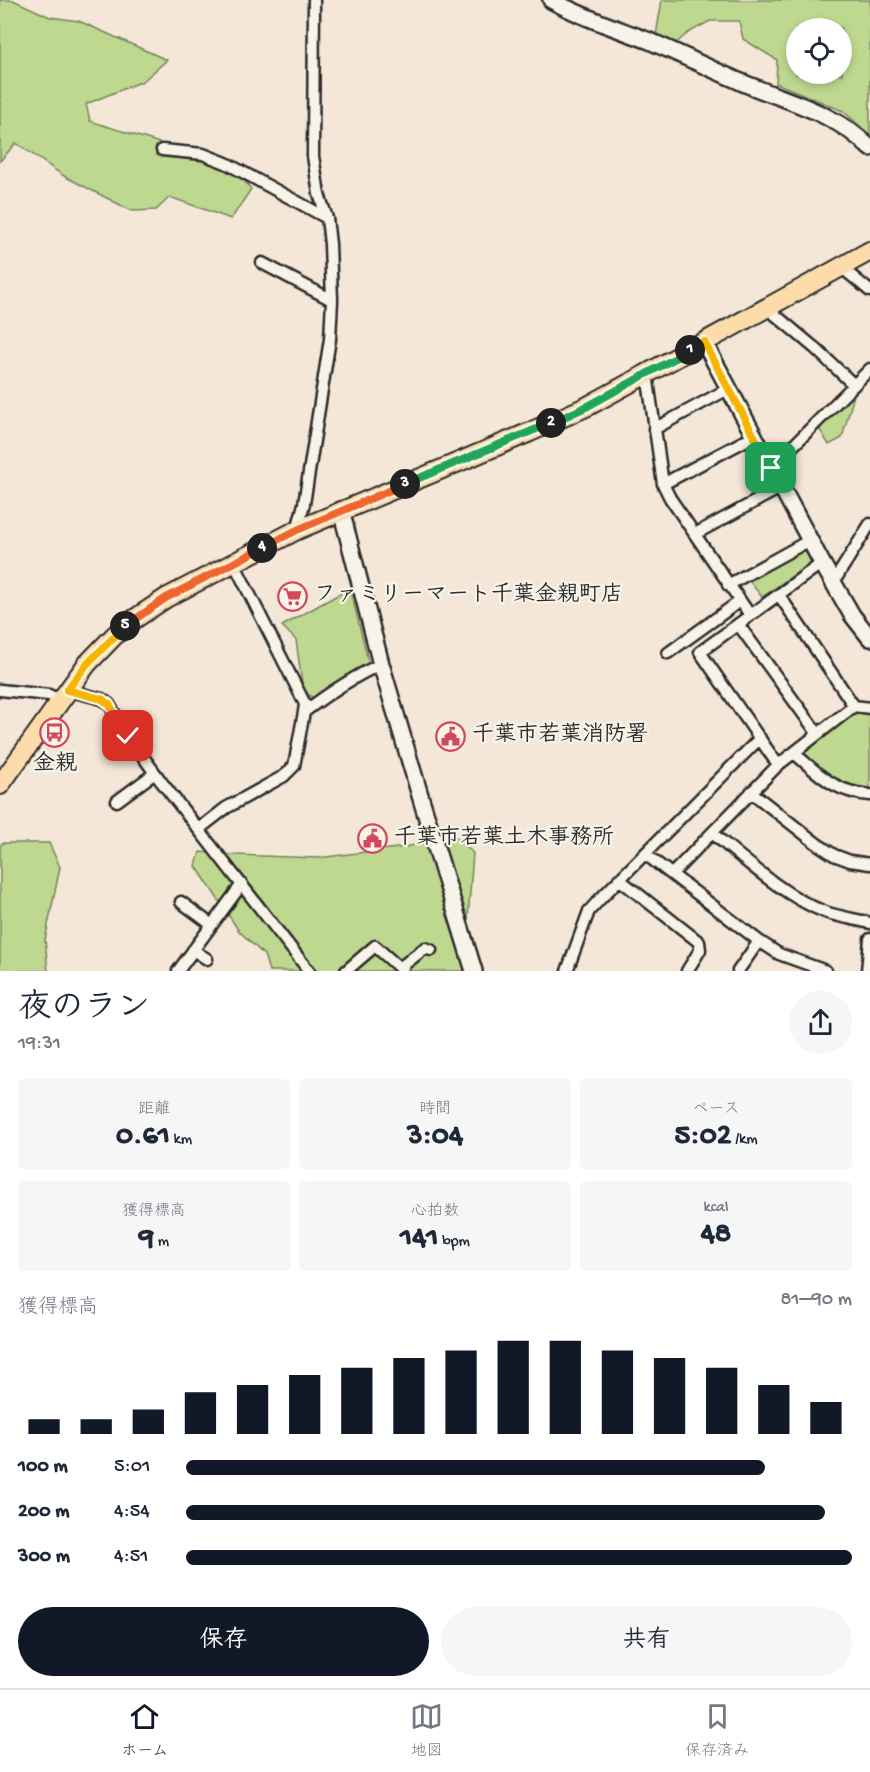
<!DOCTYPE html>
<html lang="ja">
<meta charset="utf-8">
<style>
body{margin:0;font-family:"Gochi Hand","Klee One",sans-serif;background:#f6f6f7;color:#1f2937;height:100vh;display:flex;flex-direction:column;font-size:22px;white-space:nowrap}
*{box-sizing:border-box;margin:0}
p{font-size:20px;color:#747a83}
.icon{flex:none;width:33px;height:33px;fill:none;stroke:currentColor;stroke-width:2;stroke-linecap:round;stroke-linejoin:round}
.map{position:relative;height:971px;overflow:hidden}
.panel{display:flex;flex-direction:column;background:#fff;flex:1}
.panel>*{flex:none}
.fabs{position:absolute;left:786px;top:18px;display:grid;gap:12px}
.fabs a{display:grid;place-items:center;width:66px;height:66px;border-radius:50%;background:#fff;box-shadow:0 3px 9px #0003;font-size:30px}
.pin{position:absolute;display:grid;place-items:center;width:51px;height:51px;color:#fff;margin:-26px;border-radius:12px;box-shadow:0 3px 9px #0006}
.km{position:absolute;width:30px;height:30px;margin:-15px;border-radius:50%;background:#222;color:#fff;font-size:16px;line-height:30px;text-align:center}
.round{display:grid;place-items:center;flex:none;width:63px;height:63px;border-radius:32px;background:#f6f6f7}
.headline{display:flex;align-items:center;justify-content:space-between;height:102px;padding:0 18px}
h1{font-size:33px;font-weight:700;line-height:45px}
.stats{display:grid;grid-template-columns:repeat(3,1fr);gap:9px;height:102px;padding:6px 18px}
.stats div{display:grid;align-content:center;border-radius:6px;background:#f6f6f7;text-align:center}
.stats b{font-size:30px;font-weight:700}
.stats small{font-size:16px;font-weight:400}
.stats p{font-size:16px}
.chart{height:168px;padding:12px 18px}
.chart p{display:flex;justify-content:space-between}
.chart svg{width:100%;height:108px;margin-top:6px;stroke:#111827;stroke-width:6}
.cta{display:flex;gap:12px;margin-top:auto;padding:12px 18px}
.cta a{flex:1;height:69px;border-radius:36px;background:#111827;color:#fff;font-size:24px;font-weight:700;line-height:69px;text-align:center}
.cta a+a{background:#f6f6f7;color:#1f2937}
ul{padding:0 18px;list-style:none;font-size:20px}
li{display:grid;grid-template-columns:96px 72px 1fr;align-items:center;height:45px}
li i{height:15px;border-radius:8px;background:#111827}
.tab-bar{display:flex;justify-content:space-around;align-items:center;height:84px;border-top:2px solid #e0e1e3;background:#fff;font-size:16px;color:#747a83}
.tab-bar a{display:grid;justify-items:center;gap:3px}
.tab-bar .selected{color:#111827}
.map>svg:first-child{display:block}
</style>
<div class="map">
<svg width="870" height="971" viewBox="0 0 870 971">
<rect width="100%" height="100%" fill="#f4e7d8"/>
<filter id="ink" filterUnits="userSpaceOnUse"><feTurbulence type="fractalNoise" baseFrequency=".0167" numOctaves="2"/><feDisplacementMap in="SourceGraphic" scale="12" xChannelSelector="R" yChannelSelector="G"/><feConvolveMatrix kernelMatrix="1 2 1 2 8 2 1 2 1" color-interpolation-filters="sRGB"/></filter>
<g filter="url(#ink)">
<path fill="#bed88f" stroke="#74825d" stroke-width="1.5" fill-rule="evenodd" d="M0 0H13L50 17 79 21 167 60 143 81 86 104 90 121 232 166 251 189 231 219 170 197 156 210 132 211 64 176 16 143 0 161Z
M662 0H870V135L843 111 776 83 777 60 743 39 739 21H710L688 33 675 44 656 35ZM796 28H842V74H796Z
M856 388 842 438 829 445 817 425Z
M802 548H807L813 558 812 562 762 597 746 577Z
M350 588 369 664 314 699 303 690 296 640 282 626Z
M859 711 870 712V790L847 786 833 779 805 757V751Z
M456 837 473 853 464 971H269L264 955 239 931 196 866 200 852 234 855 318 858 405 847Z
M2 843H49L60 867 45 940 48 971H0V847Z"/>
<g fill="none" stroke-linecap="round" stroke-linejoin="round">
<defs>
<path id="street" d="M162 150 203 154 226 163 327 218
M262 263 332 300
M841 267 870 291
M767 308 816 349 854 385
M647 374 663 484 670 498 750 615
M654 429 728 389
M771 468 870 369
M663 484 754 436
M297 530 304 504 330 339 332 300 330 244 327 218 319 194 313 156 314 0
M695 534 782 487
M234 563 305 704 304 712
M833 583 870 524
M728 585 810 540
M779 595 854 706
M738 624 818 734
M668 653 740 601
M0 690 49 695 60 700
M67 690 102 699 109 704 128 736 160 780 309 971
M794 753C820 775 834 792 870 795
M778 765 700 652 822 563
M751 792 816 843 834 855 850 861 870 864
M117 801 155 773
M199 829 226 808 284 776 294 766 304 712C329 693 353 677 381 664
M712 833C745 860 785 897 825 912 839 917 855 919 870 923
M645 854 759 941 779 954 826 971
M672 874 778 765 854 706 870 708
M619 879 699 942 700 950 687 971
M181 902 212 925
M193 950 207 959
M401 967 425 948 431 950
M178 971 242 884
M346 971 375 946 403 971
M567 971 589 911 601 898 760 738
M738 971 759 941
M867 971 870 939"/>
<path id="secondary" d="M551 0C583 18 619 29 652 42 682 55 711 69 741 82 786 101 835 112 870 148
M704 342 822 563 852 615 870 638
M341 510 381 664 422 802 474 971"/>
<path id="primary" d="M0 785 87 664 115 635 133 620 166 598 297 530 530 432 588 406 870 251"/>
</defs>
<use href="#street" stroke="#2b2b2b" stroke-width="15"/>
<use href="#secondary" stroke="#2b2b2b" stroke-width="20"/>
<use href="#primary" stroke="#2b2b2b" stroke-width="22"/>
<use href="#street" stroke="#f7f3e8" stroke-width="10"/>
<use href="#secondary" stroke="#f7f3e8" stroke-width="15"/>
<use href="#primary" stroke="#fddcac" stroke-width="18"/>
</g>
</g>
<g fill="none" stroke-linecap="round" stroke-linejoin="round" filter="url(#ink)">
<defs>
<path id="split-1" d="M690 350 704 342 771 468"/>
<path id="split-2" d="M551 423 588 406 690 350"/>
<path id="split-3" d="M405 484 551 423"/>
<path id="split-4" d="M262 548 297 530 405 484"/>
<path id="split-5" d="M125 626 166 598 262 548"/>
<path id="split-6" d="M125 626 87 664 67 690 102 699 109 704 128 736"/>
</defs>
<use href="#split-1" stroke="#fff" stroke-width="12"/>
<use href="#split-2" stroke="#fff" stroke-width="12"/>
<use href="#split-3" stroke="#fff" stroke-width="12"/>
<use href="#split-4" stroke="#fff" stroke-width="12"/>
<use href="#split-5" stroke="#fff" stroke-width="12"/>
<use href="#split-6" stroke="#fff" stroke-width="12"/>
<use href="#split-1" stroke="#f5b400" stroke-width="8"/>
<use href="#split-2" stroke="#22a559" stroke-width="8"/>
<use href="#split-3" stroke="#22a559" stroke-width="8"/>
<use href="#split-4" stroke="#f0652b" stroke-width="8"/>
<use href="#split-5" stroke="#f0652b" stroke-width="8"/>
<use href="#split-6" stroke="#f5b400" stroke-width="8"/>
</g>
<defs>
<symbol id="supermarket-ring" viewBox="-11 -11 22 22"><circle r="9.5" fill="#f7f3e8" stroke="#d1495b" stroke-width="1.5"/><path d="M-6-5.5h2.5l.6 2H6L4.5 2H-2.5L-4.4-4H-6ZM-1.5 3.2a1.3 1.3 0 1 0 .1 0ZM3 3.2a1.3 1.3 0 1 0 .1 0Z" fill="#d1495b"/></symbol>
<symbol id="bus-ring" viewBox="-11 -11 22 22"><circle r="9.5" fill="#f7f3e8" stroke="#d1495b" stroke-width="1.5"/><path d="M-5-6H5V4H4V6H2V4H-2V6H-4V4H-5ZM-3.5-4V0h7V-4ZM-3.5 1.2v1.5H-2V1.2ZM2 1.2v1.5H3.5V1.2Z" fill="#d1495b"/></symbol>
<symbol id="civic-ring" viewBox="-11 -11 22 22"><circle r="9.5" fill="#f7f3e8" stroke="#d1495b" stroke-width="1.5"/><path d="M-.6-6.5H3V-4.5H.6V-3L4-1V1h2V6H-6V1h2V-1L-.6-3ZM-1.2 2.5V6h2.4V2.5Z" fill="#d1495b"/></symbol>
</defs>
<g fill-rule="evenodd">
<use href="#supermarket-ring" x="276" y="580" width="33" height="33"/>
<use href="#bus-ring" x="38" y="716" width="33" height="33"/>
<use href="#civic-ring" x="434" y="720" width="33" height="33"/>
<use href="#civic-ring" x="356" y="822" width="33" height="33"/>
</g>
<g text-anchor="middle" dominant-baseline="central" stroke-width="4.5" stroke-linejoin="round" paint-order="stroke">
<g font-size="22" font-weight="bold" fill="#2b2b2b" stroke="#f7f3e8" text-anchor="start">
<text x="314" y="596">ファミリーマート千葉金親町店</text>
<text x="472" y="736">千葉市若葉消防署</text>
<text x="55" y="765" text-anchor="middle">金親</text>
<text x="394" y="839">千葉市若葉土木事務所</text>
</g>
</g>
</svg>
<div class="fabs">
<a><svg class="icon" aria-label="locate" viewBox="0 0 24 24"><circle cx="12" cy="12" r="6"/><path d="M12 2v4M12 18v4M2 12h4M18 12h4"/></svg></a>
</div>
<div class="pin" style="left:771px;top:468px;background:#1e9e55"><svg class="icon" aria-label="arrive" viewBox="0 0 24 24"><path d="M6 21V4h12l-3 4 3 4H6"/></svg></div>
<div class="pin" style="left:128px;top:736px;background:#d93025"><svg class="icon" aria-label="check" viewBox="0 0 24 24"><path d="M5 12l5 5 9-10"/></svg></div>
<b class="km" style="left:690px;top:350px">1</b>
<b class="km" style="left:551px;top:423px">2</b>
<b class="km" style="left:405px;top:484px">3</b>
<b class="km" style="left:262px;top:548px">4</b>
<b class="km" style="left:125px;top:626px">5</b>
</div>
<section class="panel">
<div class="headline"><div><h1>夜のラン</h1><p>19:31</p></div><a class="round"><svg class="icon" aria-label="share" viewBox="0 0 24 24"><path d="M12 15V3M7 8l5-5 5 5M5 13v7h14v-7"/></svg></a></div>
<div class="stats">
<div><p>距離</p><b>0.61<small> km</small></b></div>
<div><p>時間</p><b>3:04</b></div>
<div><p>ペース</p><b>5:02<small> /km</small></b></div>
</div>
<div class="stats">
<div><p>獲得標高</p><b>9<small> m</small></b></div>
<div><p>心拍数</p><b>141<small> bpm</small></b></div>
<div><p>kcal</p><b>48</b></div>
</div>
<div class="chart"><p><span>獲得標高</span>81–90 m</p>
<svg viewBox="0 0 160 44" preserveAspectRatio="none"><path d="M5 44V38M15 44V38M25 44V34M35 44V27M45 44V24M55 44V20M65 44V17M75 44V13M85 44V10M95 44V6M105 44V6M115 44V10M125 44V13M135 44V17M145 44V24M155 44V31"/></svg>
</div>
<ul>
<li><b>100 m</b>5:01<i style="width:87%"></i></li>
<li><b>200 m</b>4:54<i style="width:96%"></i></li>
<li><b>300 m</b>4:51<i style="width:100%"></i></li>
</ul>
<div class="cta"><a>保存</a><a>共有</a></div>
</section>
<nav class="tab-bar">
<a class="selected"><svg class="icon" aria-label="home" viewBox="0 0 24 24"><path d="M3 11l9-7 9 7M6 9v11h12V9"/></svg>ホーム</a>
<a><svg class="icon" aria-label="map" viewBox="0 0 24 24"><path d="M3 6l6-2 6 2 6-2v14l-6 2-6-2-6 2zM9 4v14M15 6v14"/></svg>地図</a>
<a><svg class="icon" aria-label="saved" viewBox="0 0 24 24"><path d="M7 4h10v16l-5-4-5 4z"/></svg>保存済み</a>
</nav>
